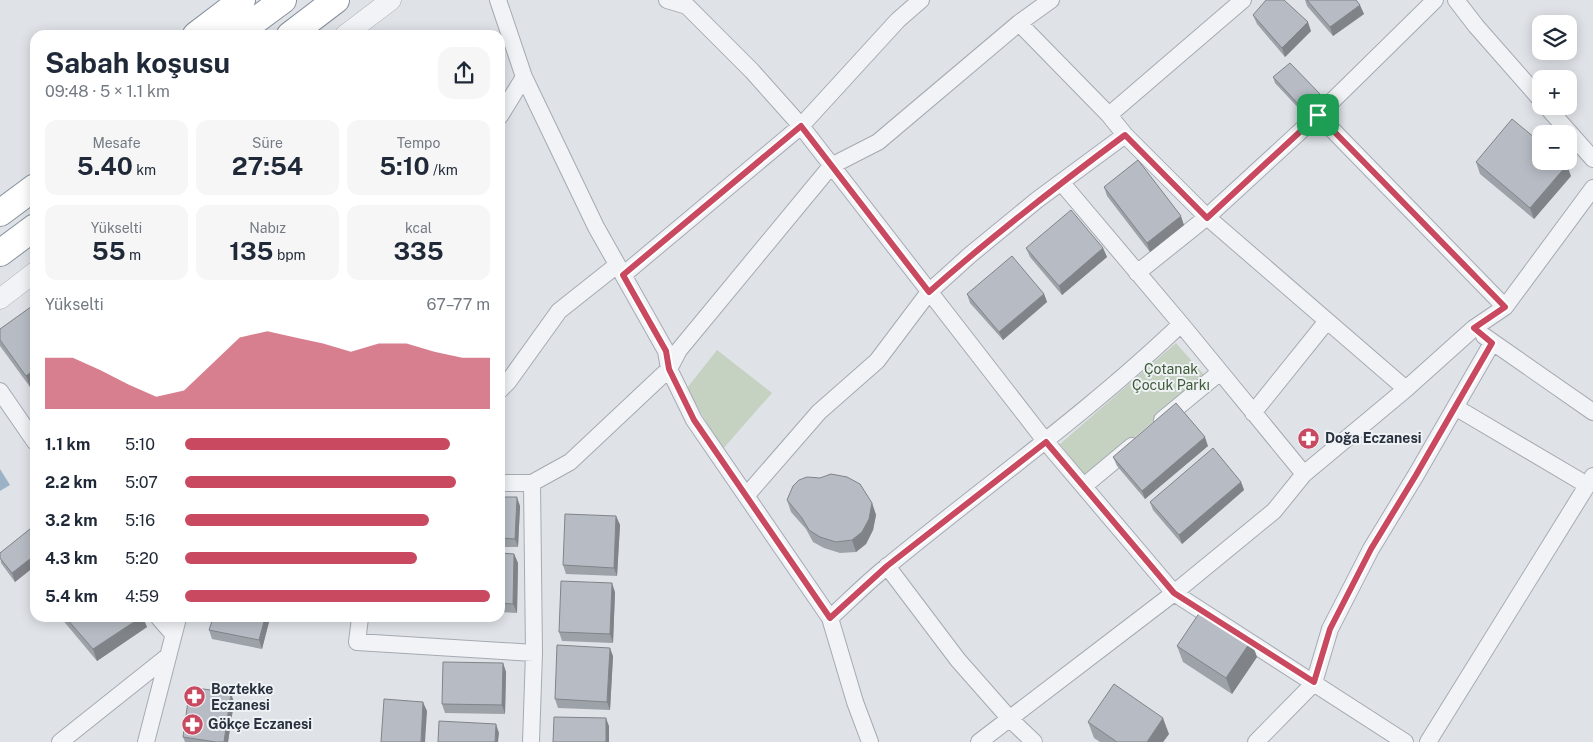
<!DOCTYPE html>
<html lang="tr">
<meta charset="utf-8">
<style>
body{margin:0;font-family:"Public Sans",sans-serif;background:#f6f6f7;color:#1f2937;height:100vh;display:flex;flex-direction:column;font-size:19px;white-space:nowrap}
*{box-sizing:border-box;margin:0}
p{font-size:16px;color:#747a83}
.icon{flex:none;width:28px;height:28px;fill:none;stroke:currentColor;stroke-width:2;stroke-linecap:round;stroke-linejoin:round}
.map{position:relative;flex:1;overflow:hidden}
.details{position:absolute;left:30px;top:30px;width:475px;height:592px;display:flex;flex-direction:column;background:#fff;border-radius:15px;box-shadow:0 2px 12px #0003}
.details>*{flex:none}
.tools{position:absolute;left:1532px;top:15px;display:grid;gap:10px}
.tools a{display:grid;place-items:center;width:45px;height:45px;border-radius:10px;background:#fff;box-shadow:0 2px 12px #0003;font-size:25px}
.pin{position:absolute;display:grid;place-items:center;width:42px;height:42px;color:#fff;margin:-21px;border-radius:10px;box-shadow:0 2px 8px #0006}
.round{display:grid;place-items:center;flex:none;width:52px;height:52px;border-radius:15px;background:#f6f6f7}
.headline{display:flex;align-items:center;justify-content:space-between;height:85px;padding:0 15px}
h1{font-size:28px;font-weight:700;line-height:38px}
.stats{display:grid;grid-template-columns:repeat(3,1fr);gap:8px;height:85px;padding:5px 15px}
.stats div{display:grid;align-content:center;border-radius:12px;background:#f6f6f7;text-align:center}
.stats b{font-size:25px;font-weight:700}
.stats small{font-size:14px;font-weight:400}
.stats p{font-size:14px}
.chart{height:140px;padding:10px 15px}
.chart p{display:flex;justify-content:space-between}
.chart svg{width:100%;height:90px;margin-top:5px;fill:#c84960;opacity:.7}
ul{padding:0 15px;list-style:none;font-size:16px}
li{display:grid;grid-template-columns:80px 60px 1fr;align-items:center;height:38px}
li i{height:12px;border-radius:6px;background:#c84960}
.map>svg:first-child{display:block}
</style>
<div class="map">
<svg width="1593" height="742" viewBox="0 0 1593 742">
<rect width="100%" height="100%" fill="#dfe3e8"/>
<path fill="#c5d1c1" d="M1176 343 1206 377 1086 478 1060 444Z
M717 350 772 393 722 450 687 388Z"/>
<path fill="#9cb2c6" d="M0 469 10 485 0 491Z"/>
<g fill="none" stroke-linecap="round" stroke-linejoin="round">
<defs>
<path id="minor" d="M498 0 524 77 596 227 666 351 669 369 694 420 830 618 855 702 870 742
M667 0 687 6 752 71 801 126 1046 442 1174 593 1405 742
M1456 0 1476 26 1541 100
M1019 23 1109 115
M1546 106 1593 159
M1318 115 1505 307
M500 116 524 77
M1125 135 1207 217 1406 389
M1061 182 1181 324 1304 474
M1137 273 1207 217 1318 115 1435 0
M623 275 801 126 898 20 921 0
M1484 336 1593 412
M500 390 508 382 559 311 617 265
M0 391 35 442
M1455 407 1587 485
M1253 413 1327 321
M1162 420 1219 373
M500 483H532L570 462 669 369 679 350 831 166 878 142 1019 23 1051 0
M1084 486 1132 446
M746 496 819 412 877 361 929 292 970 255 1037 200 1125 135 1109 115 1243 0
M887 566 958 660 1010 719 1034 742
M159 618 173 634
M360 618 357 642 534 653
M830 618C849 601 868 581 889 565 986 485 1089 412 1181 324
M60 742 168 656
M146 742 178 618
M531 742 534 653 532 483
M979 742 1174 593 1274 511 1304 474 1406 389 1474 328 1505 307 1593 188
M1256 742 1314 683 1330 629 1371 549 1416 475 1492 343
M1428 742 1593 476"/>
<path id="tertiary" d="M345 35 391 0
M0 299 35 272"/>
<path id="trunk" d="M196 35 242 0
M236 35 283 0
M290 35 336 0
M0 213 35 187
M0 253 35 227"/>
</defs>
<use href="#minor" stroke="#a5aab2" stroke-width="18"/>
<use href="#tertiary" stroke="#a5aab2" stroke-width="21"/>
<use href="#trunk" stroke="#87919e" stroke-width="28"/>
<use href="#minor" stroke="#f2f3f6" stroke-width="16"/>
<use href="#tertiary" stroke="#f2f3f6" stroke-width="20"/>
<use href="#trunk" stroke="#fff" stroke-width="26"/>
</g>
<path fill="#9da2a9" d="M1305 0H1356L1364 14 1333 36 1307 6Z
M1253 15 1311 31 1285 57 1257 24Z
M1273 77 1322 99 1303 113 1275 83Z
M1476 162 1571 176 1534 219 1480 174Z
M1104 187 1184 225 1150 252 1107 196Z
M1026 248H1103L1107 257 1062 295 1030 257Z
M967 294H1044L1047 302 1003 340 970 303Z
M35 304 30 387 0 346V329Z
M1208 446 1145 499 1117 466 1113 457Z
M1241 482 1244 490 1182 544 1153 510 1150 502Z
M500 497 520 506 518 547H500Z
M787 500 872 503 876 515 873 530 866 544 856 552 840 553 824 548 813 542 806 529 791 512Z
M616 516 620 525 617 576 566 574 563 565Z
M35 525V566L15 582 1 563 0 553Z
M500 553 514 554 518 563 517 613 500 612Z
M615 592 613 643 562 641 559 632Z
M61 618H143L147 627 97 661Z
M270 618 262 649 212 639 209 630Z
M1251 641 1257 657 1232 694 1183 662 1177 646Z
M613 656 610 710 558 708 555 699Z
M503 663 506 672 505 714 445 713 442 704Z
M234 702 228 742H185L183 737Z
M1088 722 1169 734 1163 742H1100L1094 738Z"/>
<path fill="#808489" d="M1360 5 1364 14 1333 36 1330 27Z
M1308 22 1311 31 1285 57 1282 48Z
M1320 94 1322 99 1303 113 1301 107Z
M1567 165 1571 176 1534 219 1530 208Z
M1181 216 1184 225 1150 252 1147 243Z
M1103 248 1107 257 1062 295 1059 286Z
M1044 294 1047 302 1003 340 999 332Z
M35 369V384L30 387 26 376Z
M1205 437 1208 446 1145 499 1142 491Z
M1241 482 1244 490 1182 544 1179 535Z
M517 497 520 506 518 547 515 539Z
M872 503 876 515 873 530 866 544 856 552 852 540Z
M616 516 620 525 617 576 614 568Z
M514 554 518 563 517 613 513 604Z
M35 555V566L15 582 12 573Z
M612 583 615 592 613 643 610 634Z
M140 618H143L147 627 97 661 93 649Z
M265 618H270L262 649 259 640Z
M1251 641 1257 657 1232 694 1226 678Z
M610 648 613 656 610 710 607 702Z
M503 663 506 672 505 714 502 705Z
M231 693 234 702 228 742H224Z
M423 702 427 711 425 742H421Z
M606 718 609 726V742H606Z
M1163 718 1169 734 1163 742H1147Z
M496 724 499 733 498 742H495Z"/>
<path fill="#b7bcc4" stroke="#808489" d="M1266 0H1284L1308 22 1282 48 1253 15Z
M1307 0H1356L1360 5 1330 27Z
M1290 63 1320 94 1301 107 1273 77Z
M1512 119 1541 143V161H1563L1567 165 1530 208 1476 162Z
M1138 160 1181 216 1147 243 1104 187Z
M1071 210 1103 248 1059 286 1026 248Z
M1012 256 1044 294 999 332 967 294Z
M35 304V369L26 376 0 340V329Z
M1176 403 1205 437 1142 491 1113 457Z
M1213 448 1241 482 1179 535 1150 502Z
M831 474 847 477 860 484 872 503 869 519 862 532 852 540 836 542 820 537 809 530 802 518 787 500 793 486 799 480 807 477 820 478Z
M500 497H517L515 539 500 538Z
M565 514 616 516 614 568 563 565Z
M35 525V555L12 573 0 558V553Z
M500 553 514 554 513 604 500 603Z
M561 581 612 583 610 634 559 632Z
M1202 609 1251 641 1226 678 1177 646Z
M66 618H140L93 649Z
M213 618H265L259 640 209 630Z
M557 645 610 648 607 702 555 699Z
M443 662 503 663 502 705 442 704Z
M1114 684 1163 718 1147 742H1117L1088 722Z
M190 687 231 693 224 742H216L183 737Z
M384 699 423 702 421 742H381Z
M554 717 606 718V742H553Z
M439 721 496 724 495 742H438Z"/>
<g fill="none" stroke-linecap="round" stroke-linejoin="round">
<defs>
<path id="route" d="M1318 115 1505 307 1474 328 1492 343 1416 475 1371 549 1330 629 1314 682 1174 593 1046 442 887 566 830 618 694 420 669 369 666 351 623 275 801 126 929 292C992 236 1058 185 1125 135L1207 218Z"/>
</defs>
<use href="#route" stroke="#fff" stroke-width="10"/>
<use href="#route" stroke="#c84960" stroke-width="6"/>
</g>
<defs>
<symbol id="pharmacy-disc" viewBox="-11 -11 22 22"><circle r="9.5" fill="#c84960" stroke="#eff2f5"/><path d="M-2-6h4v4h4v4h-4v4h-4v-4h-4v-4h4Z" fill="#fff"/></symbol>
</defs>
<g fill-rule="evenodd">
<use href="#pharmacy-disc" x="1296" y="426" width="25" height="25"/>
<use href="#pharmacy-disc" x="182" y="684" width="25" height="25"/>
<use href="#pharmacy-disc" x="180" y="712" width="25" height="25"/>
</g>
<g text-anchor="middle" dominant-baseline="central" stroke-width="4" stroke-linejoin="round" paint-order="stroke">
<g font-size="14" fill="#3e5937" stroke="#eff2f5">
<text x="1171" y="369">Çotanak<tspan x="1171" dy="16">Çocuk Parkı</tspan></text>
</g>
<g font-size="14" font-weight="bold" fill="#29313e" stroke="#eff2f5" text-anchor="start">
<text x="1325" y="438">Doğa Eczanesi</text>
<text x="211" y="689">Boztekke<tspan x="211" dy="16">Eczanesi</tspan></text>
<text x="208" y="724">Gökçe Eczanesi</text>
</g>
</g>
</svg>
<div class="tools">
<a><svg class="icon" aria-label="layers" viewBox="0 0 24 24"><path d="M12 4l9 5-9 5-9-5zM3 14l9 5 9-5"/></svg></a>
<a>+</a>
<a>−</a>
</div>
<div class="pin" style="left:1318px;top:115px;background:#1e9e55"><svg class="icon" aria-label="arrive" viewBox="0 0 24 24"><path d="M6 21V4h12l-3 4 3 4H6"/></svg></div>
<section class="details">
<div class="headline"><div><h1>Sabah koşusu</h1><p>09:48 · 5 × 1.1 km</p></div><a class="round"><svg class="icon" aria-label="share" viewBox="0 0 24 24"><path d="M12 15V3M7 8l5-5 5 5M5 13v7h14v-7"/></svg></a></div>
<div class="stats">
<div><p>Mesafe</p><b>5.40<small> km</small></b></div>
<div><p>Süre</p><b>27:54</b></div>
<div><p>Tempo</p><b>5:10<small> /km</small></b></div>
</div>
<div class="stats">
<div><p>Yükselti</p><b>55<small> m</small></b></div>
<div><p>Nabız</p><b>135<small> bpm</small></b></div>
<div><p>kcal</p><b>335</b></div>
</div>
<div class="chart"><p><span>Yükselti</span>67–77 m</p>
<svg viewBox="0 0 160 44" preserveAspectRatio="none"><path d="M0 44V19L10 19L20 25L30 32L40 38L50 35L60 22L70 9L80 6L90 9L100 12L110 16L120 12L130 12L140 16L150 19L160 19V44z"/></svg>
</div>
<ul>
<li><b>1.1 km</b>5:10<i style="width:87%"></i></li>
<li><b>2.2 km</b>5:07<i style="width:89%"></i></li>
<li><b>3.2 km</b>5:16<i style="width:80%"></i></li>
<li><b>4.3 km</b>5:20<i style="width:76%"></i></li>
<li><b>5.4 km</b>4:59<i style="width:100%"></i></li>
</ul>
</section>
</div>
